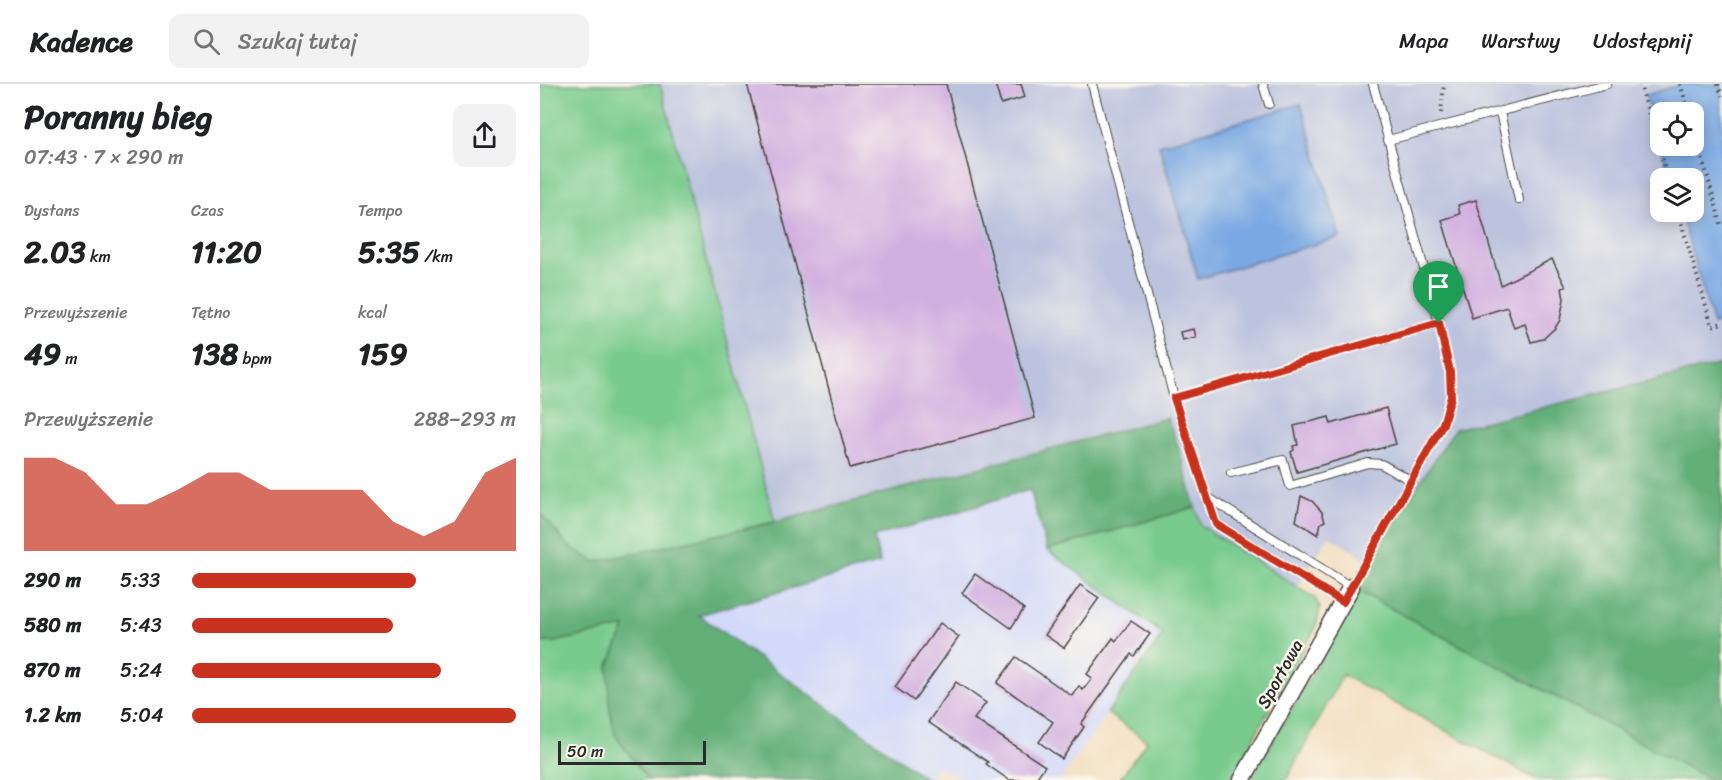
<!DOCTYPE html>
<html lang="pl">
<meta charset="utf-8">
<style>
body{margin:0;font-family:Sriracha,sans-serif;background:#f2f2f2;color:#202124;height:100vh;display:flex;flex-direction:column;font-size:22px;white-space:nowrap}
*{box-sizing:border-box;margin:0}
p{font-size:20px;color:#757577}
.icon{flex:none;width:33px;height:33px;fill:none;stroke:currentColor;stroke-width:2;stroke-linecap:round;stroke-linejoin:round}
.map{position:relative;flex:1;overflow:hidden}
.drawer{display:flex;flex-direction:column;background:#fff;width:540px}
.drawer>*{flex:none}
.tools{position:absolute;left:1110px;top:18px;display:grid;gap:12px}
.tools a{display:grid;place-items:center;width:54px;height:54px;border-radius:12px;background:#fff;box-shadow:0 3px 15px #0003;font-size:30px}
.scale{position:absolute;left:18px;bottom:15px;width:148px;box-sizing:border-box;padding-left:6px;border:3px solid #2b2b2b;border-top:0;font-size:16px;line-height:21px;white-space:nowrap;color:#2b2b2b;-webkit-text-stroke:4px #fbf7ec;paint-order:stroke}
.pin{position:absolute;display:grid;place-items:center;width:51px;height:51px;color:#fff;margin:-62px -26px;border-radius:50% 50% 50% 0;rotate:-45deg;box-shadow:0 0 6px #0007}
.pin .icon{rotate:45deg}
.round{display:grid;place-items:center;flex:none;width:63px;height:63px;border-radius:12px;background:#f2f2f2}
.headline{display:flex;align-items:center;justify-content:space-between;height:102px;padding:0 24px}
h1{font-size:33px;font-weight:700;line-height:45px}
.figures{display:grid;grid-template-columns:repeat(3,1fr);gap:9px;height:102px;padding:6px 24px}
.figures div{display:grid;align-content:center}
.figures b{font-size:30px;font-weight:700}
.figures small{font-size:16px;font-weight:400}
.figures p{font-size:16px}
.chart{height:168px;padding:12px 24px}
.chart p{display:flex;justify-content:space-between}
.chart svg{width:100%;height:108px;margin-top:6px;fill:#c8321e;opacity:.7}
ul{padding:0 24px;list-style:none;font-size:20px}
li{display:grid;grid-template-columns:96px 72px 1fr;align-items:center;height:45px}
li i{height:15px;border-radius:8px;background:#c8321e}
header{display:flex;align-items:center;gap:36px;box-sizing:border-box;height:84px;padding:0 30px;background:#fff;border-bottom:2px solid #e0e0e0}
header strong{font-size:28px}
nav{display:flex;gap:33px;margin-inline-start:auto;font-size:21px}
.search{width:420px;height:54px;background:#f2f2f2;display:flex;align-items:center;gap:15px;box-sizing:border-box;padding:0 21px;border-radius:12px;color:#757577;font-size:22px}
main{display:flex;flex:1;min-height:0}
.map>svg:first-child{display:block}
</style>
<header>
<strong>Kadence</strong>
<div class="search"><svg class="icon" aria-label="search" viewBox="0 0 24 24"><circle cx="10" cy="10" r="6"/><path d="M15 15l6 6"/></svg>Szukaj tutaj</div>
<nav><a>Mapa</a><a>Warstwy</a><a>Udostępnij</a></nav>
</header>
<main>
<section class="drawer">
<div class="headline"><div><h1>Poranny bieg</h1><p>07:43 · 7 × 290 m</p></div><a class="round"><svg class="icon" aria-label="share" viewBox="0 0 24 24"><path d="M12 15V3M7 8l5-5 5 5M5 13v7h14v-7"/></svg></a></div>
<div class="figures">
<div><p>Dystans</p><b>2.03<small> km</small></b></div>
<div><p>Czas</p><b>11:20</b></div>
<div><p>Tempo</p><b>5:35<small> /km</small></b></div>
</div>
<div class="figures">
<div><p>Przewyższenie</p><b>49<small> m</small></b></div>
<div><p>Tętno</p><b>138<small> bpm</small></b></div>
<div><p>kcal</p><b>159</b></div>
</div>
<div class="chart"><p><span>Przewyższenie</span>288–293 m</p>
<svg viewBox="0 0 160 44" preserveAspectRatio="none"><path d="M0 44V6L10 6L20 12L30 25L40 25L50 19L60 12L70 12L80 19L90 19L100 19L110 19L120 32L130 38L140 32L150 12L160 6V44z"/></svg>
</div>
<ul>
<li><b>290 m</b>5:33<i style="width:69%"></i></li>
<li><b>580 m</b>5:43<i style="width:62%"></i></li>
<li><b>870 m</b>5:24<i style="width:77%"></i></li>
<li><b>1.2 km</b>5:04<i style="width:100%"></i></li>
</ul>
</section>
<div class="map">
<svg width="1182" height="696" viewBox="0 0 1182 696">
<rect width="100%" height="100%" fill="#fbf7ec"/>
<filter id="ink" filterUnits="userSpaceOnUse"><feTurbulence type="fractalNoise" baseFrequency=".0167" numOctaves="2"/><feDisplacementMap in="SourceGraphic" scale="12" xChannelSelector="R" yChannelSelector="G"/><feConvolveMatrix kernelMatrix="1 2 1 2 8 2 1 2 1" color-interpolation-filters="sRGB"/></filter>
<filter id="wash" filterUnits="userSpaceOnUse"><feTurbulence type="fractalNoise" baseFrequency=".008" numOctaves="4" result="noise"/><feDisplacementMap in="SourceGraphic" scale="24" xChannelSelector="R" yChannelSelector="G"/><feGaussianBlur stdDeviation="1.35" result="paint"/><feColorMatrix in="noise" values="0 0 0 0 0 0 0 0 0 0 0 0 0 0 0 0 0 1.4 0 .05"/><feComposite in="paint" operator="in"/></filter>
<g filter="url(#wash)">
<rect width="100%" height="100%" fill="#f2ddbe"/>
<path fill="#d2d9f9" d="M490 406 507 466 623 550 520 696H428L398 684 388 696 158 531 339 479 333 453Z"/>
<path fill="#bcc3de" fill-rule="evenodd" d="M120 0H1182V280L915 345 836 482 789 452 757 504 661 442 637 360 627 334 235 438ZM1120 28H1154V62H1120ZM1120 94H1154V128H1120Z"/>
<path fill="#79cb8d" stroke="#527b5c" stroke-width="1.5" d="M0 0H120L235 438 55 478 28 462 0 429Z
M655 423 661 442 775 514 780 524 776 543 690 696H579L607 657 567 629 623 550 507 466Z
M820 508 1171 696H997L803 591 746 696H710Z
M85 543 68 583 75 651 108 696H0V558H14Z"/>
<path fill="#62af78" stroke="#466d52" stroke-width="1.5" d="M1182 280V696H1171L811 503 915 345Z
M627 334 637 360 655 423 507 466 490 406 334 453 340 479 159 531 388 696H108L75 651 69 622 68 583 85 543 14 558H0V429L28 462 55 478 235 438Z"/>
<path fill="#79a8e3" stroke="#526a87" stroke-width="1.5" d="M1143 0H1182V237L1173 240 1140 128H1154V94H1130L1121 62H1154V28H1120V61L1106 11Z
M761 20 800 153 658 195 619 61Z"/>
<g id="blocks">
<path fill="#d1afe0" d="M207 0H406L495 334 310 384Z
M455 0H481L485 13 461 20Z
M936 116 961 201 1012 175 1026 203 1022 204 1024 215 1020 236 1015 244 1003 255 991 258 985 240 974 244 967 223 932 234 902 136 920 130 918 121Z
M654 245 656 253 642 256 640 248Z
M846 324 856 360 757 388 751 368 754 366 753 362 758 361 754 342 789 333 791 340Z
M761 412 772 417 782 428 785 437 781 439 778 451 756 437Z
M435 490 484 525 471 544 422 509Z
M540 501 559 514 524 564 505 551Z
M591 537 610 550 594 572 591 570 541 640 544 643 522 675 499 658 513 638 457 599 476 573 532 612 539 602 543 606 552 594 547 590 573 554 576 557Z
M400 539 419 553 374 617 355 603Z
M416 598 446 619 434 635 505 682 495 696H469L446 680 448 678 388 638Z"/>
</g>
</g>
<g filter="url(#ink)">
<use href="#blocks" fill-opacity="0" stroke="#494641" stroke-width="1.5"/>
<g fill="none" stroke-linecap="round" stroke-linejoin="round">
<defs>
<path id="lane" d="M552 0 634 314 667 413 811 503 903 340 911 313 910 288 899 239 833 0
M723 0 729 20
M960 28 979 116
M848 56 1067 0
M634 314 899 239
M691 389 743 376 750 402 828 379 841 380 872 397
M667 414 677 440 803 518"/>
<path id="street" d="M702 696 811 503"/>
</defs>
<use href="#lane" stroke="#494641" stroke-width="10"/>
<use href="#street" stroke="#494641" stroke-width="19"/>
<path stroke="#494641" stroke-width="4" stroke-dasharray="1.5 4.5" stroke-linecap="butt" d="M1100 0 1128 94
M1140 0 1149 28
M1178 0 1182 12
M901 29 904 0
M1154 46 1182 143
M1138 128 1172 242 1182 239"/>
<use href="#lane" stroke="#fff" stroke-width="8"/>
<use href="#street" stroke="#fff" stroke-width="16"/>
</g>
</g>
<g fill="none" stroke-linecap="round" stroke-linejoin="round" filter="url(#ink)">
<defs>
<path id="route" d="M899 239 910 288 911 313 903 340 803 518 676 440 634 314Z"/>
</defs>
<use href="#route" stroke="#fff" stroke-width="12"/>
<use href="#route" stroke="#c8321e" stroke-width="8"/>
</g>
<g text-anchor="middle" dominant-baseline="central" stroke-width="5" stroke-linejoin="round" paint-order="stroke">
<g font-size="18" fill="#2b2b2b" stroke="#fbf7ec">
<text transform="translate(740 590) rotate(-61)">Sportowa</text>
</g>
</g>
</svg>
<div class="tools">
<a><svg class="icon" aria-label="locate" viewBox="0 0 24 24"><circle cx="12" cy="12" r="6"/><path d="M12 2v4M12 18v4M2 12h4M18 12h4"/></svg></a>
<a><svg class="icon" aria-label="layers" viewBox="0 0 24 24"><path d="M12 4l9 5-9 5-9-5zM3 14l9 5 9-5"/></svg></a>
</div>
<div class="scale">50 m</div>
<div class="pin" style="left:899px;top:239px;background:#1e9e55"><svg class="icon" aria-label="arrive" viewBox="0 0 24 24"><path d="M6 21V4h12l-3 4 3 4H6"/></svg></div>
</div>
</main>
